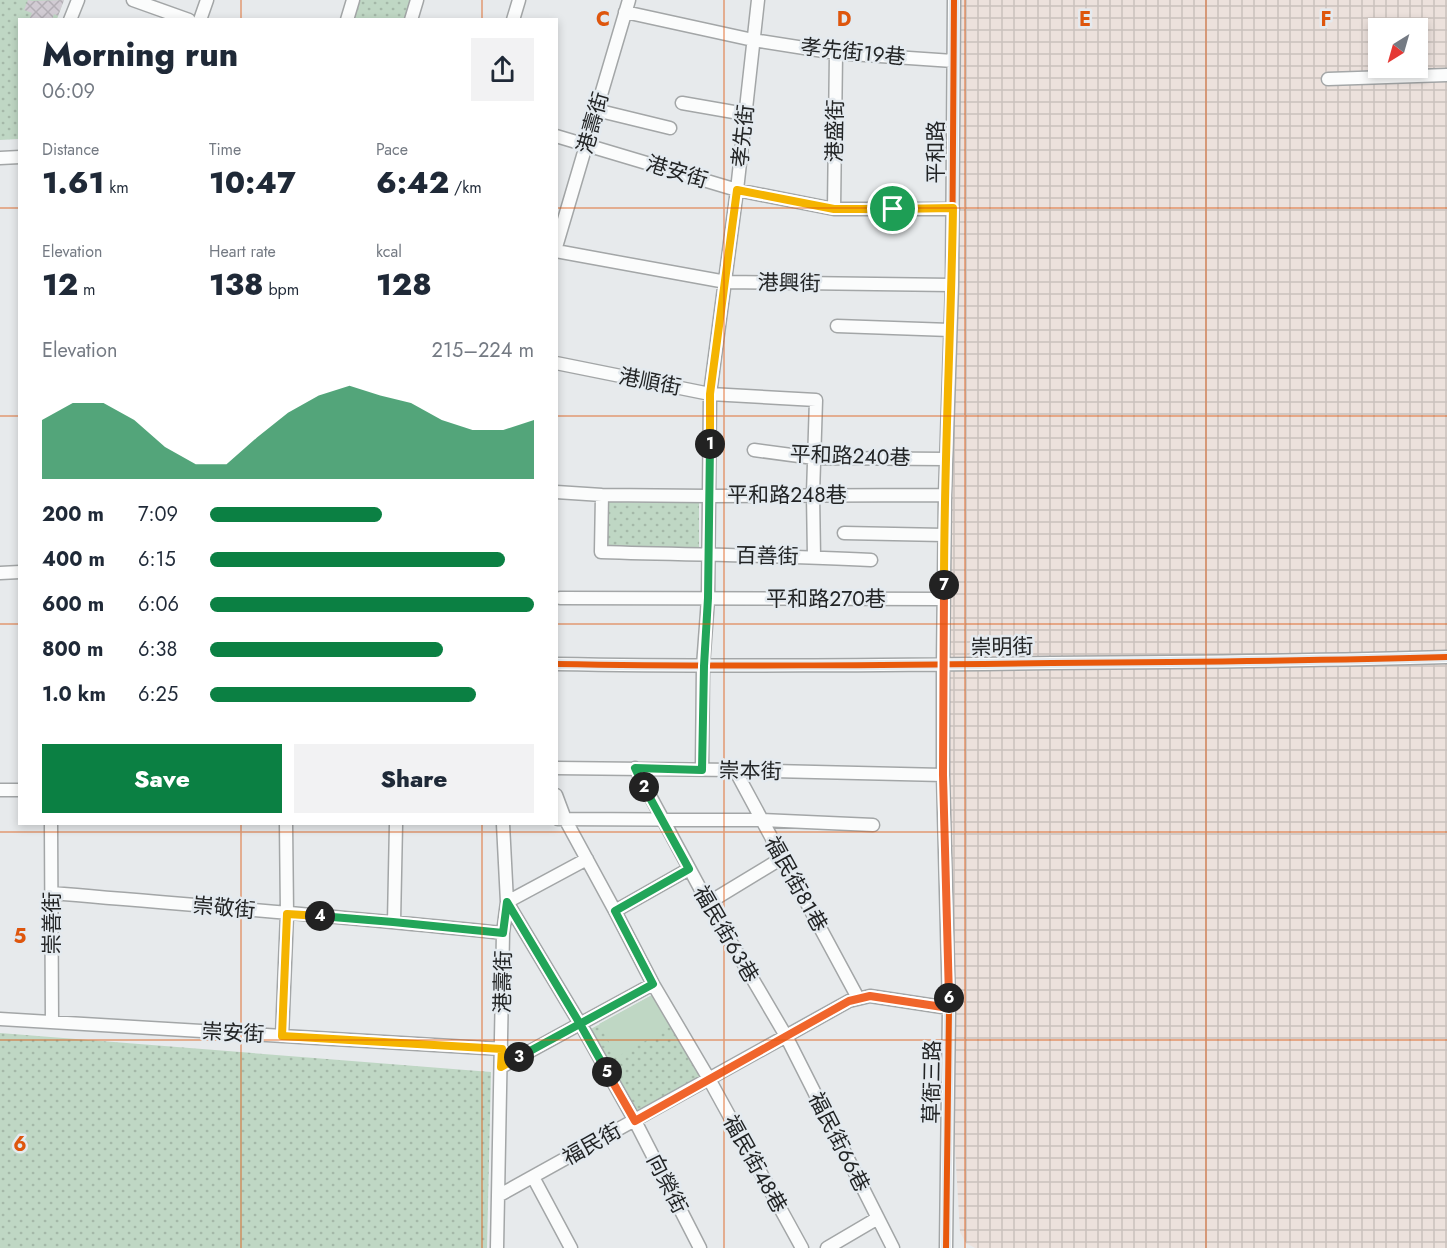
<!DOCTYPE html>
<meta charset="utf-8">
<style>
body{margin:0;font-family:Jost,"Noto Sans TC",sans-serif;background:#f2f2f3;color:#1f2937;height:100vh;display:flex;flex-direction:column;font-size:22px;white-space:nowrap}
*{box-sizing:border-box;margin:0}
p{font-size:20px;color:#747a83}
.icon{flex:none;width:33px;height:33px;fill:none;stroke:currentColor;stroke-width:2;stroke-linecap:round;stroke-linejoin:round}
.map{position:relative;flex:1;overflow:hidden}
.panel{position:absolute;left:18px;top:18px;width:540px;height:807px;display:flex;flex-direction:column;background:#fff;border-radius:0px;box-shadow:0 3px 9px #0003}
.panel>*{flex:none}
.needle{width:39px;rotate:217deg}
.buttons{position:absolute;left:1368px;top:18px;display:grid;gap:12px}
.buttons a{display:grid;place-items:center;width:60px;height:60px;border-radius:0px;background:#fff;box-shadow:0 3px 9px #0003;font-size:30px}
.pin{position:absolute;display:grid;place-items:center;width:51px;height:51px;color:#fff;margin:-26px;border:3px solid #fff;border-radius:50%;box-shadow:0 2px 6px #0007}
.km{position:absolute;width:30px;height:30px;margin:-15px;border-radius:50%;background:#222;color:#fff;font-size:16px;line-height:30px;text-align:center}
.round{display:grid;place-items:center;flex:none;width:63px;height:63px;border-radius:0px;background:#f2f2f3}
.overview{display:flex;align-items:center;justify-content:space-between;height:102px;padding:0 24px}
h1{font-size:33px;font-weight:800;line-height:45px}
.stats{display:grid;grid-template-columns:repeat(3,1fr);gap:9px;height:102px;padding:6px 24px}
.stats div{display:grid;align-content:center}
.stats b{font-size:30px;font-weight:800}
.stats small{font-size:16px;font-weight:400}
.stats p{font-size:16px}
.chart{height:168px;padding:12px 24px}
.chart p{display:flex;justify-content:space-between}
.chart svg{width:100%;height:108px;margin-top:6px;fill:#0b8043;opacity:.7}
.cta{display:flex;gap:12px;margin-top:auto;padding:12px 24px}
.cta a{flex:1;height:69px;border-radius:0px;background:#0b8043;color:#fff;font-size:24px;font-weight:800;line-height:69px;text-align:center}
.cta a+a{background:#f2f2f3;color:#1f2937}
ul{padding:0 24px;list-style:none;font-size:20px}
li{display:grid;grid-template-columns:96px 72px 1fr;align-items:center;height:45px}
li i{height:15px;border-radius:8px;background:#0b8043}
.map>svg:first-child{display:block}
</style>
<div class="map">
<svg width="1447" height="1248" viewBox="0 0 1447 1248">
<defs>
<pattern id="industrial-grid" width="8" height="8" patternUnits="userSpaceOnUse" patternTransform="scale(1.5)"><rect width="8" height="8" fill="#ece1dc"/><path d="M0 4h8M4 0v8" fill="none" stroke="#cac1bd"/></pattern>
<pattern id="grass-dots" width="8" height="8" patternUnits="userSpaceOnUse" patternTransform="scale(1.5)"><rect width="8" height="8" fill="#bfd7c4"/><path d="M2 2h.1M6 6h.1" fill="none" stroke="#a4b8a8" stroke-width="1.8" stroke-linecap="round"/></pattern>
<pattern id="building-cross-hatch" width="8" height="8" patternUnits="userSpaceOnUse" patternTransform="scale(1.5)"><rect width="8" height="8" fill="#d1cbd3"/><path d="M0 0l8 8M0 8l8-8" fill="none" stroke="#b3aeb5"/></pattern>
</defs>
<rect width="100%" height="100%" fill="#e7eaec"/>
<path fill="url(#industrial-grid)" fill-rule="evenodd" d="M954 0H1447V1248H975L966 1243 960 1232 946 996ZM1378 28H1418V68H1378Z"/>
<path fill="url(#grass-dots)" d="M0 0H64L57 19 20 20 19 139 0 140Z
M357 0H414L408 19 351 20Z
M604 502 699 503V554L604 552Z
M656 993 703 1077 637 1115 589 1030Z
M0 1033 491 1072 487 1248H0Z"/>
<path fill="#bfd7c4" d="M652 995 670 1027 617 1057 599 1024Z"/>
<path fill="url(#building-cross-hatch)" d="M28 0 32 1 64 0 58 16 54 14 52 20H29L32 13 24 10Z"/>
<g fill="none" stroke-linecap="round" stroke-linejoin="round">
<defs>
<path id="street" d="M133 0 189 20
M625 12 753 40 836 53 953 61
M70 20 78 0
M200 20 207 0
M347 20 353 0
M411 20 417 0
M513 20 519 0
M1328 79 1447 75
M682 103 745 114
M596 110 670 128
M556 136 737 190 834 209H953
M0 158 20 157
M834 209 836 53
M556 247 629 0
M556 251 726 282 952 285
M837 326 950 330
M556 363 710 394 816 400 813 494 814 557
M754 450 814 458 946 459
M556 492 602 495 709 496 945 495
M602 495 601 552C691 555 781 555 871 560
M844 533 944 535
M0 573 20 572
M560 598 943 599
M556 664C722 667 887 665 1052 663 1184 662 1315 661 1447 657
M556 768 735 770 943 775
M635 768 708 903 786 1036 893 1248
M702 770 703 666 708 599 710 394 737 190 758 0
M735 770 858 998
M0 790H20
M556 795 565 819 615 911 653 984 709 1079 802 1248
M558 819 761 820 873 825
M51 824 52 1022
M587 859 507 902 585 1032 635 1121 700 1248
M52 893C202 906 353 917 503 933
M708 903 782 858
M615 911 689 869
M394 922 396 824
M0 1019 502 1049
M282 1036 287 914 286 824
M501 1067 653 984
M533 1177 571 1248
M498 1196 849 1001 870 996 949 1008
M497 1248 503 933 507 902 503 824
M827 1248 878 1218
M946 1248 949 1008 943 775V664L945 495 952 285 954 0"/>
</defs>
<use href="#street" stroke="#a3a6a7" stroke-width="15"/>
<use href="#street" stroke="#fbfcfc" stroke-width="12"/>
<defs>
<path id="cycleway" d="M556 664C722 667 887 665 1052 663 1184 662 1315 661 1447 657
M946 1248 949 1008 943 775V664L945 495 952 285 954 0"/>
</defs>
<use href="#cycleway" stroke="#e4eaef" stroke-width="10"/>
<use href="#cycleway" stroke="#e8590c" stroke-width="6"/>
</g>
<g fill="none" stroke-linecap="round" stroke-linejoin="round">
<defs>
<path id="split-1" d="M710 444V394L737 190 834 209H893"/>
<path id="split-2" d="M644 787 635 768 702 770 704 666 708 598 710 444"/>
<path id="split-3" d="M519 1057 653 984 615 911 689 869 644 787"/>
<path id="split-4" d="M320 916 287 914 282 1036 502 1049 501 1067 519 1057"/>
<path id="split-5" d="M320 916 393 922 503 933 507 902 580 1024 607 1072"/>
<path id="split-6" d="M607 1072 635 1121 849 1001 870 996 949 1008V998"/>
<path id="split-7" d="M944 585 943 775 949 998"/>
<path id="split-8" d="M893 209 953 208C951 334 944 459 944 585"/>
</defs>
<use href="#split-1" stroke="#fff" stroke-width="12"/>
<use href="#split-2" stroke="#fff" stroke-width="12"/>
<use href="#split-3" stroke="#fff" stroke-width="12"/>
<use href="#split-4" stroke="#fff" stroke-width="12"/>
<use href="#split-5" stroke="#fff" stroke-width="12"/>
<use href="#split-6" stroke="#fff" stroke-width="12"/>
<use href="#split-7" stroke="#fff" stroke-width="12"/>
<use href="#split-8" stroke="#fff" stroke-width="12"/>
<use href="#split-1" stroke="#f5b400" stroke-width="8"/>
<use href="#split-2" stroke="#22a559" stroke-width="8"/>
<use href="#split-3" stroke="#22a559" stroke-width="8"/>
<use href="#split-4" stroke="#f5b400" stroke-width="8"/>
<use href="#split-5" stroke="#22a559" stroke-width="8"/>
<use href="#split-6" stroke="#f0652b" stroke-width="8"/>
<use href="#split-7" stroke="#f0652b" stroke-width="8"/>
<use href="#split-8" stroke="#f5b400" stroke-width="8"/>
</g>
<path fill="none" stroke="#de560d" stroke-width="1.5" stroke-opacity="0.55" d="M241 0V20M482 0V20M724 0V1248M965 0V1248M1206 0V1248M0 208H20M556 208H1447M0 416H20M556 416H1447M0 624H20M556 624H1447M241 824V1248M482 824V1248M0 832H1447M0 1040H1447"/>
<g text-anchor="middle" dominant-baseline="central" stroke-width="5" stroke-linejoin="round" paint-order="stroke">
<g font-size="21" fill="#222425" stroke="#e4eaef">
<text transform="translate(853 52) rotate(6)">孝先街19巷</text>
<text transform="translate(593 123) rotate(-74)">港壽街</text>
<text transform="translate(835 131) rotate(-89)">港盛街</text>
<text transform="translate(743 136) rotate(-84)">孝先街</text>
<text transform="translate(936 152) rotate(-90)">平和路</text>
<text transform="translate(677 172) rotate(17)">港安街</text>
<text transform="translate(789 283) rotate(1)">港興街</text>
<text transform="translate(650 382) rotate(11)">港順街</text>
<text transform="translate(850 456) rotate(2)">平和路240巷</text>
<text x="787" y="495">平和路248巷</text>
<text transform="translate(767 556) rotate(1)">百善街</text>
<text x="826" y="599">平和路270巷</text>
<text transform="translate(1002 647) rotate(-1)">崇明街</text>
<text transform="translate(750 771) rotate(1)">崇本街</text>
<text transform="translate(796 884) rotate(61)">福民街81巷</text>
<text transform="translate(224 908) rotate(5)">崇敬街</text>
<text transform="translate(52 923) rotate(-90)">崇善街</text>
<text transform="translate(726 934) rotate(60)">福民街63巷</text>
<text transform="translate(503 982) rotate(-89)">港壽街</text>
<text transform="translate(233 1033) rotate(3)">崇安街</text>
<text transform="translate(932 1082) rotate(-89)">草衙三路</text>
<text transform="translate(839 1142) rotate(63)">福民街66巷</text>
<text transform="translate(592 1144) rotate(-29)">福民街</text>
<text transform="translate(755 1164) rotate(61)">福民街48巷</text>
<text transform="translate(667 1184) rotate(63)">向榮街</text>
</g>
</g>
<g font-size="20" text-anchor="middle" font-weight="bold" fill="#de560d" stroke="#e4eaef" stroke-width="5" stroke-linejoin="round" paint-order="stroke">
<text x="603" y="26">C</text>
<text x="844" y="26">D</text>
<text x="1085" y="26">E</text>
<text x="1326" y="26">F</text>
<text x="20" y="943">5</text>
<text x="20" y="1151">6</text>
</g>
</svg>
<div class="buttons">
<a><svg class="needle" viewBox="-14 -14 28 28"><path d="M0-13l5 13h-10z" fill="#e53935"/><path d="M0 13l5-13h-10z" fill="#747a83"/></svg></a>
</div>
<div class="pin" style="left:893px;top:209px;background:#1e9e55"><svg class="icon" aria-label="arrive" viewBox="0 0 24 24"><path d="M6 21V4h12l-3 4 3 4H6"/></svg></div>
<b class="km" style="left:710px;top:444px">1</b>
<b class="km" style="left:644px;top:787px">2</b>
<b class="km" style="left:519px;top:1057px">3</b>
<b class="km" style="left:320px;top:916px">4</b>
<b class="km" style="left:607px;top:1072px">5</b>
<b class="km" style="left:949px;top:998px">6</b>
<b class="km" style="left:944px;top:585px">7</b>
<section class="panel">
<div class="overview"><div><h1>Morning run</h1><p>06:09</p></div><a class="round"><svg class="icon" aria-label="share" viewBox="0 0 24 24"><path d="M12 15V3M7 8l5-5 5 5M5 13v7h14v-7"/></svg></a></div>
<div class="stats">
<div><p>Distance</p><b>1.61<small> km</small></b></div>
<div><p>Time</p><b>10:47</b></div>
<div><p>Pace</p><b>6:42<small> /km</small></b></div>
</div>
<div class="stats">
<div><p>Elevation</p><b>12<small> m</small></b></div>
<div><p>Heart rate</p><b>138<small> bpm</small></b></div>
<div><p>kcal</p><b>128</b></div>
</div>
<div class="chart"><p><span>Elevation</span>215–224 m</p>
<svg viewBox="0 0 160 44" preserveAspectRatio="none"><path d="M0 44V20L10 13L20 13L30 20L40 31L50 38L60 38L70 27L80 17L90 10L100 6L110 10L120 13L130 20L140 24L150 24L160 20V44z"/></svg>
</div>
<ul>
<li><b>200 m</b>7:09<i style="width:53%"></i></li>
<li><b>400 m</b>6:15<i style="width:91%"></i></li>
<li><b>600 m</b>6:06<i style="width:100%"></i></li>
<li><b>800 m</b>6:38<i style="width:72%"></i></li>
<li><b>1.0 km</b>6:25<i style="width:82%"></i></li>
</ul>
<div class="cta"><a>Save</a><a>Share</a></div>
</section>
</div>
